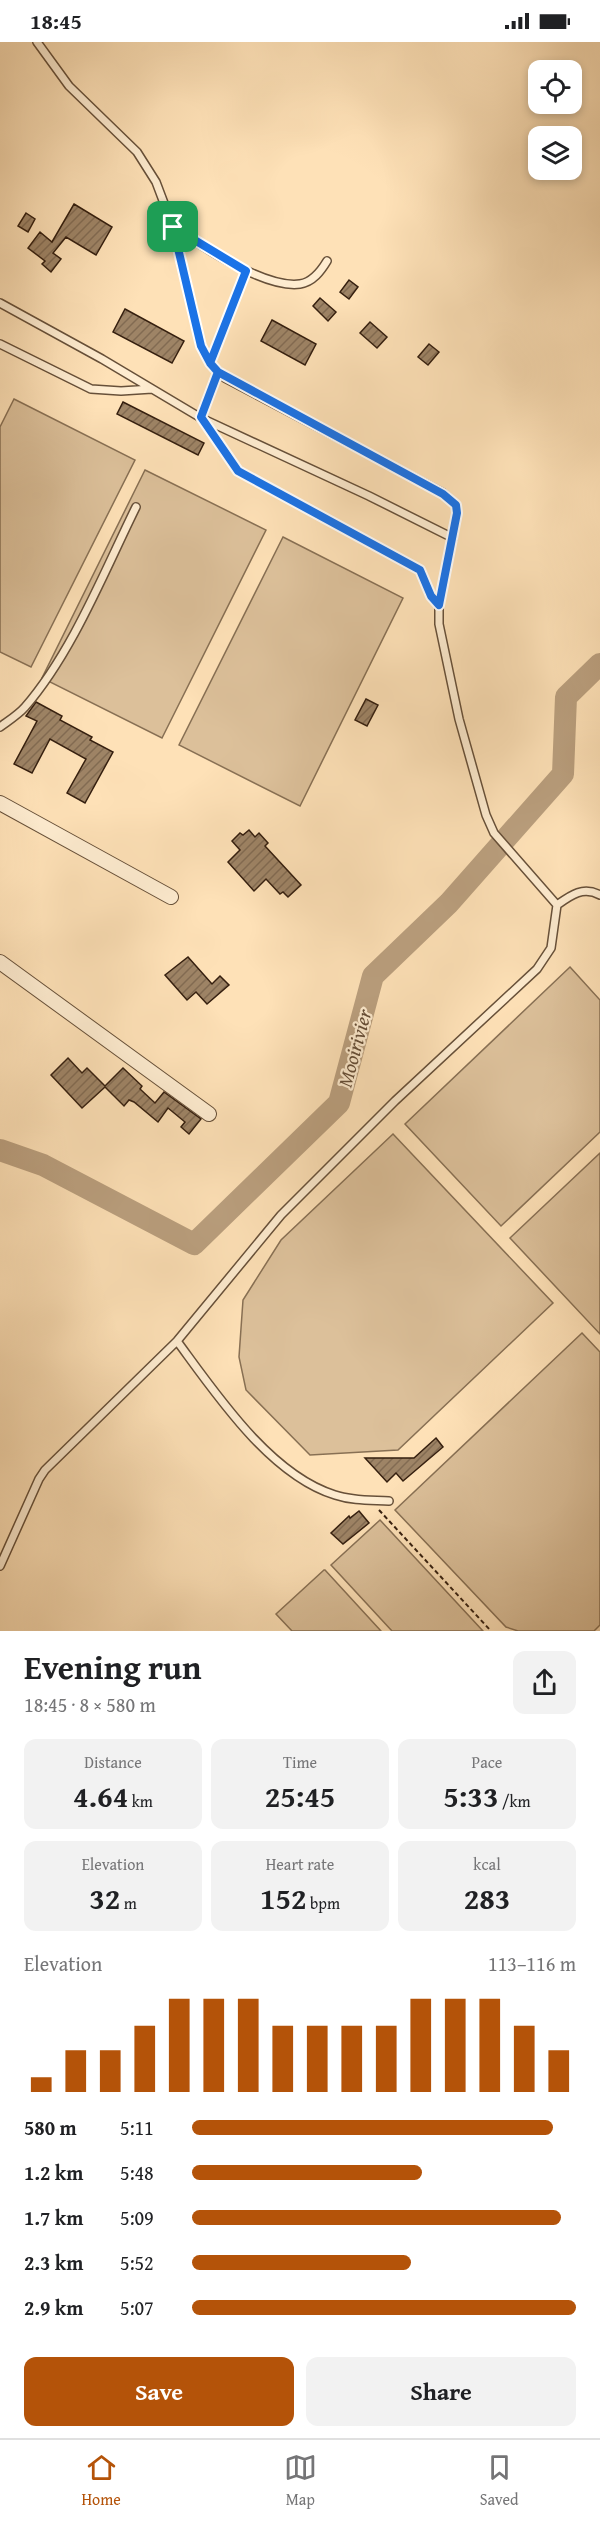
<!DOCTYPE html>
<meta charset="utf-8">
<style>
body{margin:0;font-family:"Gentium Book Plus",serif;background:#f2f2f2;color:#202124;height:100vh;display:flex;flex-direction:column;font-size:22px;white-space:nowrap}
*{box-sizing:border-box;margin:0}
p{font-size:20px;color:#757577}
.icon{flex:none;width:33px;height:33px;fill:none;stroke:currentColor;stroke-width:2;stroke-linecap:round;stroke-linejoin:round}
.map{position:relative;height:1589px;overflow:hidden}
.details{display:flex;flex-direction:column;background:#fff;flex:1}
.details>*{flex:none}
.tools{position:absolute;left:528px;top:18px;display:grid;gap:12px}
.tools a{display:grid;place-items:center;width:54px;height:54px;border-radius:12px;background:#fff;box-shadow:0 3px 9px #0003;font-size:30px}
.pin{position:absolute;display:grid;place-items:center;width:51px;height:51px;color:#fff;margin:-26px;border-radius:12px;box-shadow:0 3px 9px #0006}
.round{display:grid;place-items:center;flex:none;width:63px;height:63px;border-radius:12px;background:#f2f2f2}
.overview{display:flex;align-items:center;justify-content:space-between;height:102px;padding:0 24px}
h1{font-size:33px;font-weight:700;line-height:45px}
.stats{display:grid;grid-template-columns:repeat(3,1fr);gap:9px;height:102px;padding:6px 24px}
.stats div{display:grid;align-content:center;border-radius:12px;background:#f2f2f2;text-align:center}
.stats b{font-size:30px;font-weight:700}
.stats small{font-size:16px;font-weight:400}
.stats p{font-size:16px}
.chart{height:168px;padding:12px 24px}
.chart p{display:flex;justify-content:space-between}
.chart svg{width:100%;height:108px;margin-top:6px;stroke:#b45309;stroke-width:6}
.button{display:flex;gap:12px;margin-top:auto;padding:12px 24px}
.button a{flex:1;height:69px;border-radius:12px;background:#b45309;color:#fff;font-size:24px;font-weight:700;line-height:69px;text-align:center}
.button a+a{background:#f2f2f2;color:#202124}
ul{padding:0 24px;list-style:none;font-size:20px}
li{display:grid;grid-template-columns:96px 72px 1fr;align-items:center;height:45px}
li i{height:15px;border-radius:8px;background:#b45309}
.status{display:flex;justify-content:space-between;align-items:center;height:42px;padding:0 30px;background:#fff;direction:ltr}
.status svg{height:16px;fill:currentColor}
.tab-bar{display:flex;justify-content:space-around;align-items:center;height:84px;border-top:2px solid #e0e0e0;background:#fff;font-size:16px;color:#757577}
.tab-bar a{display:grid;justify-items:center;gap:3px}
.tab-bar .active{color:#b45309}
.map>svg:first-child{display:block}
</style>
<div class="status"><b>18:45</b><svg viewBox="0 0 49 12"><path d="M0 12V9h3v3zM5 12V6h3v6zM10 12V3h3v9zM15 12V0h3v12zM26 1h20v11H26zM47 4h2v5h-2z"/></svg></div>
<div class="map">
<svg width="600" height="1589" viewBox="0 0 600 1589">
<defs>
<pattern id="building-hatch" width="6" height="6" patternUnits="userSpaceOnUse" patternTransform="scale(1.5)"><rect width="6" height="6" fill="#9e8466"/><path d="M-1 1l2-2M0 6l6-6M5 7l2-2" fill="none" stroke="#826b52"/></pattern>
</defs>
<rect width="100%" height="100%" fill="#fee1b7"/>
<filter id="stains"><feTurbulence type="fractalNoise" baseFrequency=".00333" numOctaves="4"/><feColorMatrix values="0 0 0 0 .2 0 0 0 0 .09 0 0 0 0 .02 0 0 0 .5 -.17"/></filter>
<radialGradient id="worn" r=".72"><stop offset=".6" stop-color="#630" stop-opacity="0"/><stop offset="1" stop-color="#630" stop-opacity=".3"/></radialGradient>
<path fill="#dcc09a" stroke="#887054" stroke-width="1.5" d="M14 357 135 418 31 625 0 610V385Z
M145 428 266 488 162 696 42 636Z
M283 495 403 556 300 764 179 703Z
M570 925 600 958V1090L501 1184 405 1082Z
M393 1092 553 1261 398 1408 310 1413 246 1348 239 1315 243 1258 281 1198Z
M600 1111V1292L510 1196Z
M582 1291 600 1310V1583L594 1589H518L506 1585 395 1468Z
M380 1478 483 1589H392L331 1523Z
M324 1528H325L381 1589H292L276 1572Z"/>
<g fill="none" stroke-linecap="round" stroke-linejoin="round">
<path stroke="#ba9f7e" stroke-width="22" d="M0 1108 43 1123 194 1202 339 1061 373 934 449 861 563 732 566 655 600 622"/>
</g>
<path fill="url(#building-hatch)" stroke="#351f0f" stroke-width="1.5" d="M74 162 112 185 96 213 66 195 53 211 61 217 51 230 42 222 45 219 28 206 40 190 52 200Z
M26 171 35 177 28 190 18 184Z
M349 238 358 245 349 257 340 250Z
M320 256 336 270 328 279 313 264Z
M125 267 184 299 172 321 113 290Z
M272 278 316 302 305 323 261 299Z
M370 280 387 295 377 306 360 291Z
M429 302 439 310 428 323 418 315Z
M123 360 204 401 198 413 117 372Z
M366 657 378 663 367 684 355 678Z
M36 660 62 674 60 678 92 695 90 698 113 710 85 761 67 751 86 717 50 697 32 731 14 722 37 679 26 674Z
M249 788 255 795 259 791 268 801 265 804 301 843 288 855 283 850 280 852 266 837 254 849 228 820 240 808 232 799 240 791 243 793Z
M188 915 212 942 220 934 229 943 207 962 196 950 187 958 165 933Z
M68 1016 82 1031 87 1026 105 1044 123 1026 142 1044 140 1047 155 1061 164 1050 201 1077 189 1092 181 1085 185 1080 168 1066 158 1080 134 1060 129 1058 124 1064 105 1045 82 1066 51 1033Z
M436 1396 443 1405 403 1439 396 1431 387 1440 365 1416H414Z
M359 1469 369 1481 343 1502 331 1491 349 1474 350 1476Z"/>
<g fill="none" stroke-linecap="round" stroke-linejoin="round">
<defs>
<path id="service" d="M37 0 69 44 137 110 156 140 173 185 201 304 210 321 225 336 443 451 456 463 457 471 439 563V582L459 677 486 773 494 791 557 863C571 853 583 844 600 853
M173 185C202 204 265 247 300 242 313 240 321 229 327 219
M0 261 102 317 201 376 369 454 453 496
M0 302 91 347 121 349 152 347
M210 321 246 229
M218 330 201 376 238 429 420 528 431 554 439 563
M0 685C8 679 18 673 25 665 72 611 104 530 136 465
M177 1299C216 1352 270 1433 335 1453 353 1459 371 1458 389 1459
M0 1524 39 1437 45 1428 177 1299 281 1173 395 1059 537 927 551 906 557 863"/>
<path id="minor" d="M0 761 171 855
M0 920 209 1072"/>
</defs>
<use href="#service" stroke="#675039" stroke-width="10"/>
<use href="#minor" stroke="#675039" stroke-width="16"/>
<path stroke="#351f0f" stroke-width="2" stroke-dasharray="4.5 3" stroke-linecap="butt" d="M379 1468 491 1589"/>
<use href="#service" stroke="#feecd0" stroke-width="7"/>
<use href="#minor" stroke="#feecd0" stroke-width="14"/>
</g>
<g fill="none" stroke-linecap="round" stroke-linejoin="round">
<defs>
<path id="route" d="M173 185 201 304 210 321 218 330 201 375 238 429 420 528 431 554 439 563 457 471 456 463 443 452 218 330 210 321 246 229 173 185"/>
</defs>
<use href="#route" stroke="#fff" stroke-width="12"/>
<use href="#route" stroke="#1a73e8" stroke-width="8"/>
</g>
<g text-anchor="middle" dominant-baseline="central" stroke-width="4.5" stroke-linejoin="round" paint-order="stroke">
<g font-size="20" font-style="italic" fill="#644c36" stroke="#feecd0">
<text transform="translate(354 1006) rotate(-75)">Mooirivier</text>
</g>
</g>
<rect width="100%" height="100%" filter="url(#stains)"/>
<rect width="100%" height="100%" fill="url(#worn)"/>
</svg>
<div class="tools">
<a><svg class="icon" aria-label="locate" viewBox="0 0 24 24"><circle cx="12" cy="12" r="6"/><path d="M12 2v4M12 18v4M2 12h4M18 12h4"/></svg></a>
<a><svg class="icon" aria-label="layers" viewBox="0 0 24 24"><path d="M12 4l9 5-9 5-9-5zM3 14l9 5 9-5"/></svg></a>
</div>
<div class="pin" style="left:173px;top:185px;background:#1e9e55"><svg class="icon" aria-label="arrive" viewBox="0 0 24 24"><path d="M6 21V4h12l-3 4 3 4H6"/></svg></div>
</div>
<section class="details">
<div class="overview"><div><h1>Evening run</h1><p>18:45 · 8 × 580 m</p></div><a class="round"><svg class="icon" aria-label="share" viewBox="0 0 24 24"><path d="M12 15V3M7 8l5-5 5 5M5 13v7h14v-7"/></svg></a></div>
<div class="stats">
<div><p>Distance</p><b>4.64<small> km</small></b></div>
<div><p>Time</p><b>25:45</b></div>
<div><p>Pace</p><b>5:33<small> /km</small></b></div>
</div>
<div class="stats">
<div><p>Elevation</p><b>32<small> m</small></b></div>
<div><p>Heart rate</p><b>152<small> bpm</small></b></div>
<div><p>kcal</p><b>283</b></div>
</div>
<div class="chart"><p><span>Elevation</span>113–116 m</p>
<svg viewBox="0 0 160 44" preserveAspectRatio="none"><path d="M5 44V38M15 44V27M25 44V27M35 44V17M45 44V6M55 44V6M65 44V6M75 44V17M85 44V17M95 44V17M105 44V17M115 44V6M125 44V6M135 44V6M145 44V17M155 44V27"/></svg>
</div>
<ul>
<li><b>580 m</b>5:11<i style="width:94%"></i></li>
<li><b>1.2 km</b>5:48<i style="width:60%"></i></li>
<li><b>1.7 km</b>5:09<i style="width:96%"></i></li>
<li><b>2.3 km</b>5:52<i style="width:57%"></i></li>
<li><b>2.9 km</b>5:07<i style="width:100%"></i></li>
</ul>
<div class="button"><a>Save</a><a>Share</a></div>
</section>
<nav class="tab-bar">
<a class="active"><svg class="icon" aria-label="home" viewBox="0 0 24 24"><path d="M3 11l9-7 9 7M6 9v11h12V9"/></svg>Home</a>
<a><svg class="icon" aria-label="map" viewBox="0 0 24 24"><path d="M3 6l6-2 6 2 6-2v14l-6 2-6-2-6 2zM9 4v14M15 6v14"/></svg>Map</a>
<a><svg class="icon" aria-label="saved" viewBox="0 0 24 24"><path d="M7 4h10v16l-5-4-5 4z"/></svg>Saved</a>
</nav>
